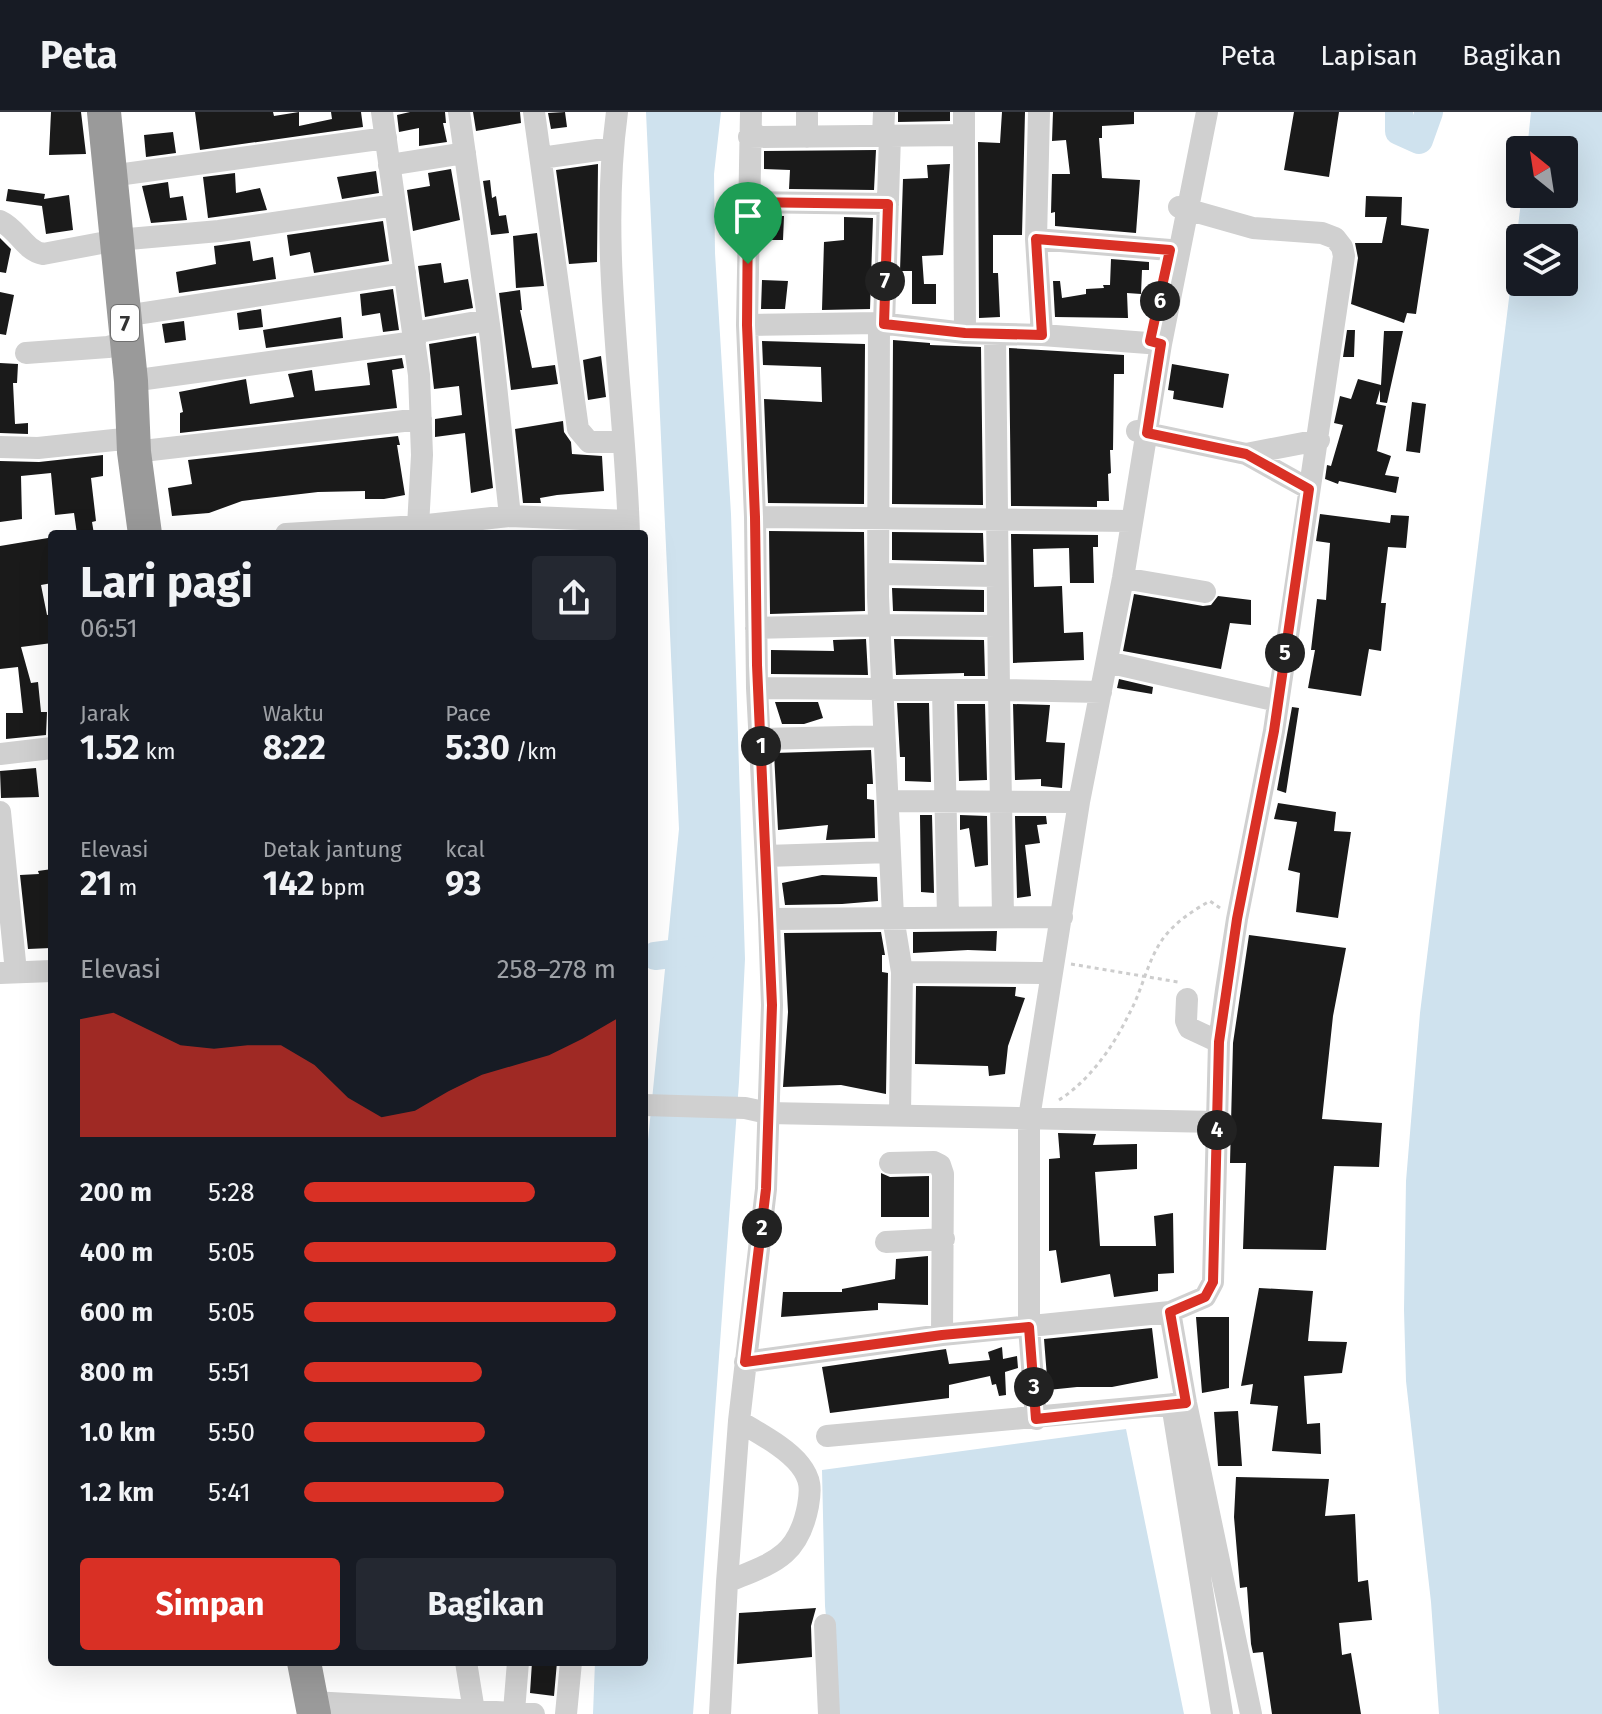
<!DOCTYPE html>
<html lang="id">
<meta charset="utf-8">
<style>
body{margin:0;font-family:"Fira Sans",sans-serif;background:#242831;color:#f1f3f6;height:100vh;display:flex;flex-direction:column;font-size:30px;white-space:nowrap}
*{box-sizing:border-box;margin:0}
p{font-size:26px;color:#9ea1a6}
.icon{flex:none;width:44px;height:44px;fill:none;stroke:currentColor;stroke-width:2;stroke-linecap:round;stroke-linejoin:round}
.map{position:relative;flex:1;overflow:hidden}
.side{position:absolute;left:48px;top:418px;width:600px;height:1136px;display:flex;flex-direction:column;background:#171b24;border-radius:8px;box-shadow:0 8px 32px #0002}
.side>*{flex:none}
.needle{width:52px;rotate:330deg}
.buttons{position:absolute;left:1506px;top:24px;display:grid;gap:16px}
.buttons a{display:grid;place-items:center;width:72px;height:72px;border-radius:8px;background:#171b24;box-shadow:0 8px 32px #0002;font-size:40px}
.pin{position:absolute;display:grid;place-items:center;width:68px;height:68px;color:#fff;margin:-82px -34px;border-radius:50% 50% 50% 0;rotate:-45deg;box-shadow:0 0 8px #0007}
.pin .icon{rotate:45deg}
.km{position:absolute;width:40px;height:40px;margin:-20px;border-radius:50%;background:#222;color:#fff;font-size:22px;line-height:40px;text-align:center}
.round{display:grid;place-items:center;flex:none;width:84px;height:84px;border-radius:8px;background:#242831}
.summary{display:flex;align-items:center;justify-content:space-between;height:136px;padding:0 32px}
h1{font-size:44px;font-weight:700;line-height:60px}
.figures{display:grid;grid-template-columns:repeat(3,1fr);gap:12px;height:136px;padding:8px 32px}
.figures div{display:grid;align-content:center}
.figures b{font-size:34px;font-weight:700}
.figures small{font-size:22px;font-weight:400}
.figures p{font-size:22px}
.chart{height:224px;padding:16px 32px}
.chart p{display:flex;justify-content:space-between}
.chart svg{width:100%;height:144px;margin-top:8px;fill:#d93025;opacity:.7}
.action{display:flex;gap:16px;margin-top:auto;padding:16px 32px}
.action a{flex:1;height:92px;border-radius:8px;background:#d93025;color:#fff;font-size:32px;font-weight:700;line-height:92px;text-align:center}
.action a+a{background:#242831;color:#f1f3f6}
ul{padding:0 32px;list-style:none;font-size:26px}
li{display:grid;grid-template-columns:128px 96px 1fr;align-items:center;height:60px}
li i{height:20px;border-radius:10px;background:#d93025}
header{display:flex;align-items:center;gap:48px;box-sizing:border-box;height:112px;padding:0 40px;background:#171b24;border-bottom:2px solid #363941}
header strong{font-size:38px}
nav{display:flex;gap:44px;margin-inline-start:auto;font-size:28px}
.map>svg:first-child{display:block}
</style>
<header>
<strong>Peta</strong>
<nav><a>Peta</a><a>Lapisan</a><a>Bagikan</a></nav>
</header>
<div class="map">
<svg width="1602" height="1602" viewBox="0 0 1602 1602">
<rect width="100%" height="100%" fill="#fff"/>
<path fill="#cfe2ee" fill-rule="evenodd" d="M646 0H721L714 62 715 141 731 402 745 847 739 970 693 1602H593L595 1550H644V1068L679 717Z
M1531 0H1602V1602H1439L1431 1490 1406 1269 1404 1198 1406 1069 1420 901 1522 82H1564V38H1527ZM1564 126V170H1520V126Z
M1126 1317 1184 1602H835L825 1494 822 1358Z"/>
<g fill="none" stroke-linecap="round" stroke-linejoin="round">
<path stroke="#cfe2ee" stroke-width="28" d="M1399 0V19L1419 28 1429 0
M655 844 702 838"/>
</g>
<path fill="#1a1a1a" d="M51 0H81L86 42 49 43Z
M195 0H273L274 4 299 0V14L332 7 331 0H361L363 15 200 38Z
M410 0H445L446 11H443L447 30 419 34V16L399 20 397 3Z
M473 0H520L521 11 476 19Z
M565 0 567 15 551 17 548 1Z
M898 0H950V9L898 10Z
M1002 0H1025L1022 123H993V161H998L1000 205 979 206 978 30 1000 31Z
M1053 0H1134V12L1102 14V26H1099L1102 66 1140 68 1136 121 1055 114V100L1051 101 1052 62H1070L1066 28 1052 29Z
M1294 0H1339L1329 65 1284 58Z
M173 20 176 41 146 45 144 23Z
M876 38 874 78 789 77 790 58 764 57V39Z
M598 52 597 150 569 152 556 58Z
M950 52 943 143 922 144 924 172H936V192H912V159H900L903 67 928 66 927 53Z
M451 57 460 108 413 119 407 78 430 74 428 61Z
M376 59 379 81 342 87 337 65Z
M235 61 236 81 260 76 267 98 208 106 203 65Z
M490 68 492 86 496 84 499 104 506 103 509 121 491 123 483 69Z
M168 70 170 86 183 84 187 108 151 111 142 74Z
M8 77 45 82 44 87 69 83 73 118 46 122 42 94 6 89Z
M1366 84 1402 85 1401 113 1429 117 1416 202 1407 201 1404 211 1351 192 1358 146 1355 131H1382L1387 105H1365Z
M763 104H784L783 128H763Z
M844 105 873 106 870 197 822 198 824 130 844 128Z
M383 109 389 149 314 161 310 140 290 144 287 123Z
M537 121 544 174 516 176 513 124Z
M0 126 11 137 6 161 0 160Z
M250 129 253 149 273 145 276 167 179 181 176 160 216 152 214 134Z
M1111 147 1149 150V158H1142L1141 182 1127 181 1128 206 1055 205 1053 169H1060L1062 186 1086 182V177L1104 176 1103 173H1110Z
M441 151 444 171 468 167 473 196 425 205 418 154Z
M762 168 788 169 785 197H761Z
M393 177 399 218 383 220 380 201 362 204 360 182Z
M520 178 522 198H520L532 256 555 253 558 272 511 278 499 181Z
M0 180 14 183 6 223 0 222Z
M261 197 263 215 239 218 237 201Z
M341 205 343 226 266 236 263 218Z
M184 209 186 228 165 231 162 212Z
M1347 218H1355L1354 245H1343Z
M1384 219H1403L1387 291 1380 290V278L1376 292 1386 294 1377 339 1391 344 1385 363 1399 365 1396 381 1339 369 1338 372 1325 367 1327 353 1331 354 1343 313 1334 311 1340 284 1351 287 1358 267 1381 273Z
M476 224 493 376 471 381 465 321 435 325V307L462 303 459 274 434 277 429 232Z
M893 228 930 231V233L981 235 983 393 892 392Z
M762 229 865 232 864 392 768 391 764 287 822 290 821 255 763 253Z
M1009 236 1124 243V262H1114L1113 338H1110L1111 361 1108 362 1109 389H1097V395L1011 394Z
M601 244 606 285 588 288 583 248Z
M402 246 404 256 392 258 397 296 180 321V301L183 300 179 280 246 267 250 292 294 285 288 262 312 258 315 279 370 273 367 251Z
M0 251 18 252 17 271H13L15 312 28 311V322L0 321Z
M1172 252 1229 262 1223 296 1173 287 1174 279 1168 278Z
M1412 290 1426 292 1420 341 1406 339Z
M563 309 564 320 571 330 572 342 602 344 604 379 557 383 540 386 541 391H523L515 317Z
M398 324 400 333H397L405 383 384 387H365V379L318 380 242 389 209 401 172 404 168 376 192 372 188 348Z
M103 343V364L91 366 96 409 92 410 94 422H77L74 401 55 403 51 361 21 364 22 407 0 410V349L39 350Z
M1320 402 1390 411 1391 403 1409 404 1406 436 1388 435 1381 491H1386L1381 539 1369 537 1361 584 1308 576 1315 538H1311L1317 487 1326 488 1330 431 1316 429Z
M769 419 864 420 865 499 770 502Z
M892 420 983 421 984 450 892 448Z
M1011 422 1098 423V435H1093L1094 471H1070L1069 436 1033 437 1034 475 1062 474 1064 521 1083 520 1084 548 1013 551Z
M48 426 52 471 41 473 47 503 52 502V531L21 535 31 571 38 570 41 600H47L46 623 6 627V601H23L18 555 0 557V434Z
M892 476 984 478V500L893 499Z
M1134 482 1203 494 1211 493 1218 484 1251 488V513L1230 511 1221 557 1123 539Z
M866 527 868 563 771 562V538L834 539 833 528Z
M894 527 984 528 985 564H964V561L896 563Z
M1119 567 1153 575 1152 582 1117 576Z
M775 590H818L823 606 804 612H782Z
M897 591H929L931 670 905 669V645H900Z
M957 592H985L987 668 959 669Z
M1013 592 1050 593 1046 630 1065 631 1062 676 1041 674V667L1015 668Z
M1292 595 1299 596 1286 681 1277 678Z
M871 638 873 672H867V687L874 688 875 726 826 728 828 713 778 718 774 641Z
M36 656 39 685 1 686 0 659Z
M1278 691 1336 700 1334 719 1351 720 1338 806 1296 800 1300 761 1288 758 1297 710 1274 707Z
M920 703H932L934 781 921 780Z
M960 703 987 704 988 753 975 755 969 716 960 718Z
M1015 704H1046L1047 712 1037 713 1040 731 1025 733 1031 784 1017 786Z
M52 757V792L48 793 51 836 28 837 20 763 39 762 38 759Z
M822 763 877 765 878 789 842 792 785 793 782 771Z
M997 819 996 839 968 838 913 841V820Z
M881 820 885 843H882V860L888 861 886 982 841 973 783 975 788 900 784 821Z
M1249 823 1346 836 1333 904 1322 1007 1382 1011 1379 1055 1334 1054 1326 1138 1243 1137 1246 1051H1230L1233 931Z
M916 874 1016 875 1015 884 1025 886 1008 934 1005 962 989 964 988 954 915 952Z
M1058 1021 1096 1022 1093 1033 1137 1032V1057L1095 1060 1100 1134H1156L1154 1104 1173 1101 1174 1161 1158 1162V1179L1114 1185 1110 1162 1061 1171 1056 1138 1049 1139V1047L1060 1046Z
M881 1061 890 1065 929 1064V1105H881Z
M928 1144V1193L878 1191V1198L781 1205 783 1180H842V1177L895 1167 896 1147Z
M1259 1176 1313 1179 1308 1229 1347 1230 1342 1261 1304 1264 1307 1312 1320 1311 1321 1342 1272 1339 1278 1294 1250 1292 1253 1272 1241 1274Z
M1196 1205H1229V1276L1202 1281Z
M1152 1216 1158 1266 1112 1275H1077L1048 1278 1044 1227Z
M1002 1235 1003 1247 1017 1244 1018 1256 1005 1260 1006 1283 999 1284 996 1272 992 1273 990 1264 949 1273V1286L830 1301 822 1255 946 1237 949 1252 990 1248 988 1240Z
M1238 1299 1242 1354H1218L1214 1300Z
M1236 1365 1329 1367 1325 1404 1355 1402 1358 1470 1368 1468 1372 1508 1339 1511 1342 1543 1351 1541 1361 1602H1272L1263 1540 1253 1541 1251 1532 1247 1475 1240 1476 1234 1405Z
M816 1496 811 1514 812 1545 737 1552 739 1501Z
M532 1550H557L554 1584 530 1581Z"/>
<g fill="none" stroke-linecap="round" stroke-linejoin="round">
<path stroke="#cdcdcd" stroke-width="3" stroke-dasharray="4 4" stroke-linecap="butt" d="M1071 852 1178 870
M1059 988C1090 968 1113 935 1129 902 1142 879 1147 850 1162 828 1174 811 1192 799 1210 789L1220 796"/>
<path stroke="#d0d0d0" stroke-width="22" d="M459 0 491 227 510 404
M534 0 578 317 589 330H622
M617 0C598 141 625 281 629 422
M1039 0 1036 127 1042 223
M964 23 965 221
M883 24 884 0
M749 25 964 23V0
M807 25V0
M541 46 612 36
M389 53 465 41
M110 64 386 26
M748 90 888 92
M0 109C18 117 24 138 43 142L117 128 219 119 395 93
M1036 127 1170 138
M124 204 405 161
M879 211 878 484 893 805 902 860 900 1002
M884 212 890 24
M747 213 751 0
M413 221 488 208
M995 223 999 578 1101 580
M26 241 108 235 127 230
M131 269 415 230
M1137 319 1246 342 1309 377
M0 335 38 336 133 326
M134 340 421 307
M1246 342 1319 328
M755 405 1132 409
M286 422 418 414 422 343 419 263 382 0
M418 422V414L510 404 628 409
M879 462 996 464
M1123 466 1205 480
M756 516 880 513 997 514
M1107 550 1278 589
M757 576 999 578 1003 803
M943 578 948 804
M760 627 884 624
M0 642 52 636
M888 689 1079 690
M0 700 16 860
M766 744 890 740
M769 807 757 576 755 405 747 213 879 211 965 221 1042 223 1161 232
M902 860 1042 861
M0 861 52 859
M1187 887 1186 909 1189 916 1219 930
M644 993 745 996 768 1001 1217 1010
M890 1051 934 1050 940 1053 943 1062 942 1223
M886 1130 944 1127
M1170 1200 1186 1291 1251 1602
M745 1250 942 1223 1170 1200 1205 1185 1213 1170 1219 930 1226 878 1237 807 1274 619 1344 144 1342 135 1335 126 1322 121 1253 116 1179 95
M1172 1292 1222 1602
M1036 1307 1029 1215V1006L1079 690 1123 466 1161 232 1207 0
M827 1324 1186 1291
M727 1470 739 1309
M825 1513 829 1602
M466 1550 474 1599
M312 1590 534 1602
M514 1599 518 1550
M566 1602 571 1550
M720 1602 727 1470C772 1451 798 1446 808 1394 811 1377 811 1367 800 1353 786 1335 758 1321 739 1309L766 1077 772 893 769 807 1062 805"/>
<path stroke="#9a9a9a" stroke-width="34" d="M104 0 131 269 134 340 145 422
M304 1550 314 1602"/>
</g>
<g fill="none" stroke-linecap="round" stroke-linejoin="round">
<defs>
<path id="route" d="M748 90 888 92 884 212 965 221 1042 223 1036 127 1170 138 1150 229 1161 232 1147 321 1246 342 1309 377 1274 619 1237 807 1219 930 1213 1170 1205 1185 1170 1200 1186 1291 1036 1307 1029 1215 942 1223 745 1250 766 1077 772 893 757 553 755 405 747 213Z"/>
</defs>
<use href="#route" stroke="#fff" stroke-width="16"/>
<use href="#route" stroke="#d93025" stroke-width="10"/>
</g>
<g text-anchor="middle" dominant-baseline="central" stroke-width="8" stroke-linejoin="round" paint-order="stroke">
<rect fill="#fff" stroke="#707070" stroke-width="2" x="111" y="193" width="28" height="36" rx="6"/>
<g font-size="22" font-weight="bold" fill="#333">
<text x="125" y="211">7</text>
</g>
</g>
</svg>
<div class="buttons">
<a><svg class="needle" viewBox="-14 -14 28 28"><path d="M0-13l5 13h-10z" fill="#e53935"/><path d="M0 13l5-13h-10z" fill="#9ea1a6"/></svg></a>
<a><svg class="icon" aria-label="layers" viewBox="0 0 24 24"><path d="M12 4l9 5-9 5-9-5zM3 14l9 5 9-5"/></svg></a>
</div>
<div class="pin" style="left:748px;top:152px;background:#1e9e55"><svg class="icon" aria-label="arrive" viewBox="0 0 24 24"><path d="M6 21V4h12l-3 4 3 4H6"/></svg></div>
<b class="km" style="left:761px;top:634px">1</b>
<b class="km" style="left:762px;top:1116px">2</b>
<b class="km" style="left:1034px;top:1275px">3</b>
<b class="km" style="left:1217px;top:1018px">4</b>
<b class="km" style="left:1285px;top:541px">5</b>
<b class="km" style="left:1160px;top:189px">6</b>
<b class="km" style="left:885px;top:169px">7</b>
<section class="side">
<div class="summary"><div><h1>Lari pagi</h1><p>06:51</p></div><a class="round"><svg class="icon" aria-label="share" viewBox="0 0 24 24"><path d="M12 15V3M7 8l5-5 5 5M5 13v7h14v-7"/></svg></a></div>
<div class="figures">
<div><p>Jarak</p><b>1.52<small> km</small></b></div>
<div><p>Waktu</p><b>8:22</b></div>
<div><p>Pace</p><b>5:30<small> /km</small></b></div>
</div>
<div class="figures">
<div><p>Elevasi</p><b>21<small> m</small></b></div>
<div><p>Detak jantung</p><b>142<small> bpm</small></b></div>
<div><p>kcal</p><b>93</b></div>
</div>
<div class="chart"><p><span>Elevasi</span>258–278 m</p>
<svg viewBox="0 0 160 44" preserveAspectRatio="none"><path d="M0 44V8L10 6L20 11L30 16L40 17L50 16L60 16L70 22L80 32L90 38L100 36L110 30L120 25L130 22L140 19L150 14L160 8V44z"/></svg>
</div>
<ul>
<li><b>200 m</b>5:28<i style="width:74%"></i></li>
<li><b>400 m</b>5:05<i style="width:100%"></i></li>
<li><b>600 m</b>5:05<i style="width:100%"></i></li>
<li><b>800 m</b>5:51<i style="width:57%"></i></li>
<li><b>1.0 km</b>5:50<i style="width:58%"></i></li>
<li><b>1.2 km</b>5:41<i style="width:64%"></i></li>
</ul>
<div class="action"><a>Simpan</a><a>Bagikan</a></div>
</section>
</div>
